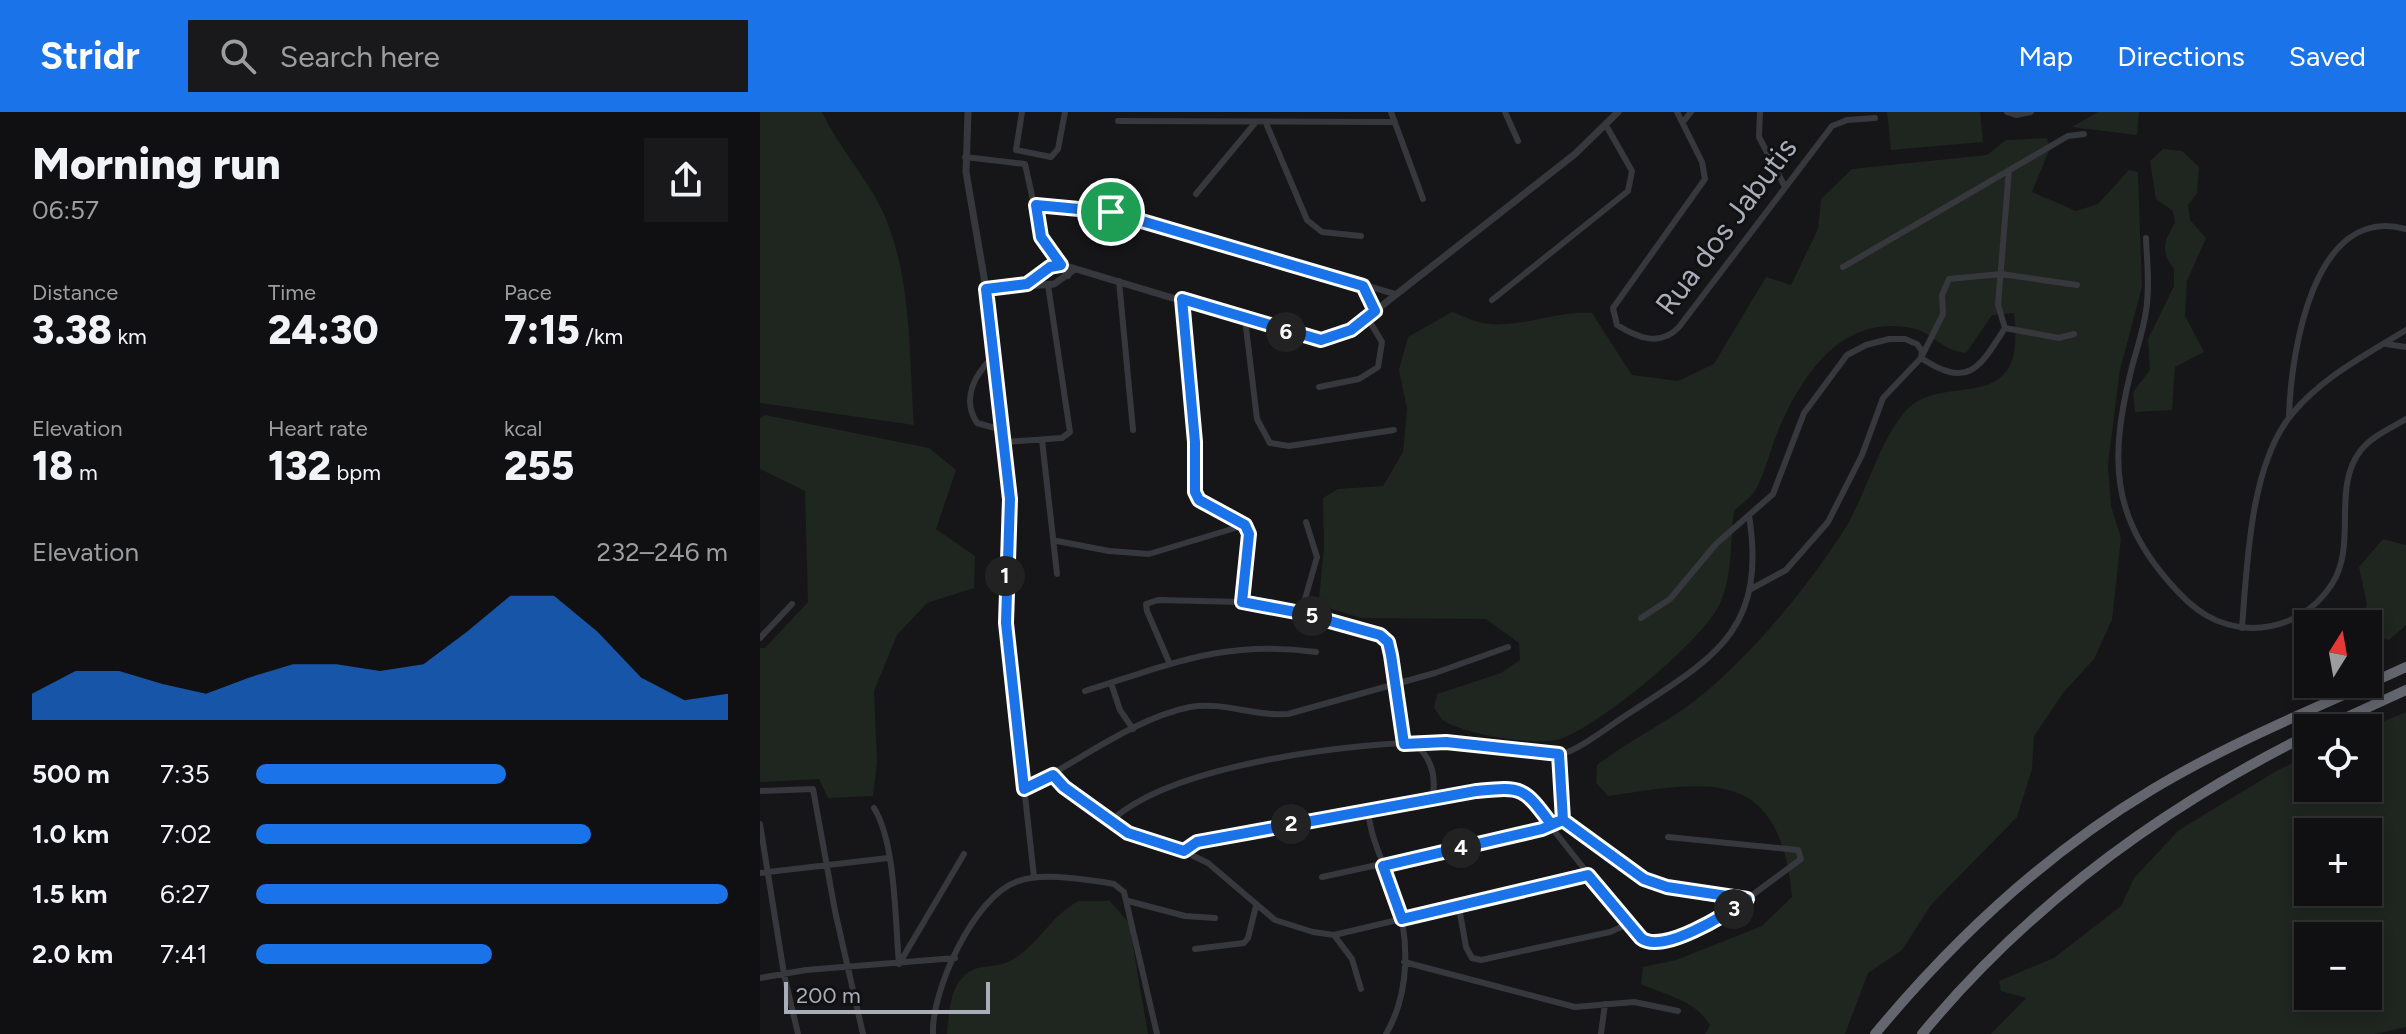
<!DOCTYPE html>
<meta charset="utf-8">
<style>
body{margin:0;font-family:Figtree,sans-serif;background:#19191b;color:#f1f3f6;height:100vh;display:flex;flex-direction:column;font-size:30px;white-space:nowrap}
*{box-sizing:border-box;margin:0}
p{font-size:26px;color:#9c9d9f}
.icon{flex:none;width:44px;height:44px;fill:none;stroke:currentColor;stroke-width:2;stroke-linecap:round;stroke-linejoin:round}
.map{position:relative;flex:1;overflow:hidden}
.drawer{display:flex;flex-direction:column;background:#101012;width:760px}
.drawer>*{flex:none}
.needle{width:52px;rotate:11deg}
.buttons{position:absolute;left:1534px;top:498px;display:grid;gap:16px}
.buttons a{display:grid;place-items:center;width:88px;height:88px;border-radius:0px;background:#101012;box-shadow:0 4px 12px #0003,0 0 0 2px #303032;font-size:40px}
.scale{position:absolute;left:24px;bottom:20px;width:206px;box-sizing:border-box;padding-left:8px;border:4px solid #a8adb8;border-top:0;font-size:22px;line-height:28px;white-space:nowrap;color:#a8adb8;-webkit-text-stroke:6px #111113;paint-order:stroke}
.pin{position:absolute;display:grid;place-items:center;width:68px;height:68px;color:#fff;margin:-34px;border:4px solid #fff;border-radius:50%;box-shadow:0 2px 8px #0007}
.km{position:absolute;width:40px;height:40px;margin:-20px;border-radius:50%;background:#222;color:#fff;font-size:22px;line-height:40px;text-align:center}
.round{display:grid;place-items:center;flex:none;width:84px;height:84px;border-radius:0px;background:#19191b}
.head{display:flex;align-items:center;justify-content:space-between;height:136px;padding:0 32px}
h1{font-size:44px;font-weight:800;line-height:60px}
.stats{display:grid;grid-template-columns:repeat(3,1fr);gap:12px;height:136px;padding:8px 32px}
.stats div{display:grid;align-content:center}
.stats b{font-size:40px;font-weight:800}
.stats small{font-size:22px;font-weight:400}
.stats p{font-size:22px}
.chart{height:224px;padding:16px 32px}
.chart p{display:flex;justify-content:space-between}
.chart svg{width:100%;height:144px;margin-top:8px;fill:#1a73e8;opacity:.7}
ul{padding:0 32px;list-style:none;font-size:26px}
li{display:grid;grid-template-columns:128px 96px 1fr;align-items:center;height:60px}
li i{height:20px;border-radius:10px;background:#1a73e8}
header{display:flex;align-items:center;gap:48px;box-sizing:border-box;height:112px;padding:0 40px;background:#1a73e8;color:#fff}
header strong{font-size:38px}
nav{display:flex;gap:44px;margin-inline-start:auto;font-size:28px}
.search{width:560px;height:72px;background:#19191b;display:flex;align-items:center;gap:20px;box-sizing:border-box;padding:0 28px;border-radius:0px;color:#9c9d9f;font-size:30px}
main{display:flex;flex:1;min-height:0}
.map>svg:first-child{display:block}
</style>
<header>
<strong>Stridr</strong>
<div class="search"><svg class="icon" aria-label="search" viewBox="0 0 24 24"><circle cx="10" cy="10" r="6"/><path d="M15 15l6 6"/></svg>Search here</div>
<nav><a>Map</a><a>Directions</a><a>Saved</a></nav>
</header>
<main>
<section class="drawer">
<div class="head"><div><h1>Morning run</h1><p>06:57</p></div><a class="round"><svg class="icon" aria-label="share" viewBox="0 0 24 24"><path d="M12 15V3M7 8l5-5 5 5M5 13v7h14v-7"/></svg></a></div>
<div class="stats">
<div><p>Distance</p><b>3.38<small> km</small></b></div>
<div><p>Time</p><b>24:30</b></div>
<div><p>Pace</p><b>7:15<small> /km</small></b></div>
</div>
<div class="stats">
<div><p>Elevation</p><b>18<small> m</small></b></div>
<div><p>Heart rate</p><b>132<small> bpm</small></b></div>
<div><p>kcal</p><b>255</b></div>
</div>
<div class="chart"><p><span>Elevation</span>232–246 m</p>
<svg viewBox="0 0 160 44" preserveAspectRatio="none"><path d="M0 44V36L10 29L20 29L30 33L40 36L50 31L60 27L70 27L80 29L90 27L100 17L110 6L120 6L130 17L140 31L150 38L160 36V44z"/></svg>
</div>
<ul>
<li><b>500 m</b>7:35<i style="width:53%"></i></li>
<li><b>1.0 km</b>7:02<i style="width:71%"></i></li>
<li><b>1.5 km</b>6:27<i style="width:100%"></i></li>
<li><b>2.0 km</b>7:41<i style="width:50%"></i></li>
</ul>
</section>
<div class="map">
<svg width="1646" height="922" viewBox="0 0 1646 922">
<rect width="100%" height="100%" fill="#161618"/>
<path fill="#1e261f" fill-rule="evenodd" d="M0 0H62C79 36 106 64 123 100 152 164 149 244 154 313L0 291Z
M1127 0H1220L1223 30 1131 38Z
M1338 0H1379L1377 23 1312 15Z
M1287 26 1290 36 1272 80 1316 99 1338 92 1369 58 1378 60 1382 175 1360 258 1348 352 1351 394 1361 426 1352 508 1334 547 1303 581 1274 624 1272 657 1257 705 1171 793 1142 838 1108 861 1085 922H945L950 913C934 887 907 884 881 872L883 855 916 848 1002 814 1032 785C1020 655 952 668 848 684L836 671 837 653C872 626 915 607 948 578 998 535 1042 481 1079 426 1105 388 1115 338 1143 302 1180 254 1268 313 1254 201L1232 203 1206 241C1176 237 1175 219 1146 215 1079 205 1041 265 1018 319 1010 338 1006 359 996 377 992 385 981 392 974 399 970 428 973 461 961 489 947 526 838 615 800 627 776 634 708 623 686 610 681 608 678 601 674 596L677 582 741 561 760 548 759 531 726 507 601 506 572 497 559 487 564 435 563 386 578 377 623 374 643 340 647 297 639 258 648 225 692 200C703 204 717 211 729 212 765 215 795 199 832 201L872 263 918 269 954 252 1006 165 1031 173 1058 117 1061 87 1092 57 1227 43 1246 28Z
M1403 37 1422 39 1439 55 1437 81 1428 93 1430 108 1446 126 1427 169 1425 204 1444 240 1415 255 1412 298 1375 300 1373 280 1390 258 1388 227 1414 174V157C1400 139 1404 129 1415 111L1413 99 1396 87 1390 49Z
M5 303 169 336 196 358 176 417 215 444 214 476 167 491 137 523 114 579 117 650 113 684 68 686 59 667 0 670V536H5L48 490 45 379 0 357V306Z
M1623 427 1646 433V513L1629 528 1608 522V512H1598L1607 493 1599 455Z
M1646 600V915L1615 922H1231L1266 886 1241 879 1239 869 1294 846 1361 794 1374 766 1419 718 1518 658 1548 644V676H1608V616ZM1548 720H1608V780H1548ZM1548 824H1608V884H1548Z
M319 789H350L369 811 388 922H187C189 903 189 878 204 864 217 851 234 857 250 849 278 835 290 803 319 789Z"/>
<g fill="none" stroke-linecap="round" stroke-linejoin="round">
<path stroke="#37383d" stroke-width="6" d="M262 0 256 38 291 45 298 37 305 0
M631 0 663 87
M745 0 758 29
M917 0 942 50 945 67 853 196 857 213C878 226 900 235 919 215L1072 14 1087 8 1115 6
M1000 0 999 25 1024 73
M1247 0 1256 3 1271 0
M358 9 635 10
M923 10 931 0
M506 11 547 108 562 120 601 124
M205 45 265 52 281 125 308 164
M1249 58 1238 193 1245 216 1299 226 1314 222
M436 82 495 11
M276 93 322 96 372 105 635 182
M1386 126C1387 150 1390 175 1386 199 1383 221 1375 241 1370 263 1350 346 1351 405 1410 471 1433 498 1456 515 1492 516 1525 516 1554 500 1572 472 1598 431 1571 376 1601 338 1612 324 1631 316 1646 307
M1083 155 1308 24 1324 22
M359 169 373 318
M603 174 615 199
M226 177 250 387 246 511 274 765
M422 187 435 330V380L439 388 485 413 489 422 482 490
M732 188 868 79 872 59 847 15
M485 207 497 307 510 331 529 334 634 318
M1626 232 1646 235
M234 244C215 262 201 286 217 311L242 318
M559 275 599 267 618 255 622 230 607 205
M1529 304C1531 241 1553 91 1646 117
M282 328 297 462
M244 330 302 326 310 320 288 173
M297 429 349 439 389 442 485 413
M991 477 1026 458 1068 410 1102 343 1123 286 1161 246 1183 202 1182 183 1189 167 1241 162 1317 173
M541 501 557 445 546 410
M881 506 910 487 956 432 1013 382 1044 301 1087 243 1106 233 1129 227H1145L1157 232 1162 239 1161 246C1208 277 1219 257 1245 216
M1482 516C1487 453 1490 352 1532 302 1562 265 1606 243 1646 218
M0 526 32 492
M409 550 387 499 386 492 398 488 482 490 606 517 628 530 644 632
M351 571 360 598 373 617
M325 579C409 553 464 527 556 540
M654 631C672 646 677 665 672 688
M799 642 803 708 884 767 907 775 987 787 1041 747 1038 738 908 725
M293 663 304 675 368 721 408 732 448 751 515 808 553 820 574 823 828 763
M264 677C315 652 374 606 430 595 463 589 495 605 528 602L675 561 748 535
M0 679 53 677 75 799 103 922
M114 696C136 731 135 810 139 852
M608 698C611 730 625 753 635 782 650 827 650 881 626 922
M352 708C415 651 600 629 685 630 723 630 762 646 800 642 817 640 852 612 868 602 955 545 1007 519 989 403
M0 712 24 862 38 922
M424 739 437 730 716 679 761 677 868 812 887 830 911 828 987 787
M0 761 128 746
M562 765 782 717 803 708
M368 789 425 804 455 806
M699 795 706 835 712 846 721 848 850 820 868 812
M574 823 592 847 601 877
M435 837 484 831 488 826 496 794
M644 850 815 895 874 890 918 899
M139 852 204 742
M0 866 46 858 195 846
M173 922C171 879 214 785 256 770 282 760 316 767 343 770L354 772 364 780 397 922
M841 922 845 892"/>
<path stroke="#37383d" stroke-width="7" d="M208 0 206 60 226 177 294 172 315 157
M267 172 290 155 306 154 536 223 561 228 591 218 815 42 858 0"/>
<path stroke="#63666e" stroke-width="10" d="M1563 616 1646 578
M1115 922C1194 827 1286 741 1393 677 1473 629 1561 594 1646 555
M1162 922C1267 795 1401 696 1548 623"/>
</g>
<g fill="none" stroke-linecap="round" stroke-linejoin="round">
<defs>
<path id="route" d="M351 100 276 93 281 125 301 153 290 155 267 172 226 177 250 387 246 511 264 677 293 663 304 675 368 721 424 739 437 730 716 679C762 675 763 674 791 712L803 708 884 767 907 775 987 787C967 802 902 843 881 826L828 763 642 807 623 754 782 717 803 708 799 642 686 630 644 632 631 543 628 530 620 523 541 501 482 490 489 422 485 413 439 388 435 380V330L422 187 561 228 591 218 615 199 603 174 351 100"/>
</defs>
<use href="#route" stroke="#fff" stroke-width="16"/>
<use href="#route" stroke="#1a73e8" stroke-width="10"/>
</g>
<g text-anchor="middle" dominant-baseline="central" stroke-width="6" stroke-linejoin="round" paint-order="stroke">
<g font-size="30" fill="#a8adb8" stroke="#111113">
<text transform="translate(966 114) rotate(-53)">Rua dos Jabutis</text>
</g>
</g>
</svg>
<div class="buttons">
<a><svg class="needle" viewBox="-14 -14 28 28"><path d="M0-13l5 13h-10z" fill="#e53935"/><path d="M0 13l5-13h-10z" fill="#9c9d9f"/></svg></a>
<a><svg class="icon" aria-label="locate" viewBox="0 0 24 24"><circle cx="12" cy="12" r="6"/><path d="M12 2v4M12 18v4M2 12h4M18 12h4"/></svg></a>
<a>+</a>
<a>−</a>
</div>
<div class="scale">200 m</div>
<div class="pin" style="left:351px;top:100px;background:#1e9e55"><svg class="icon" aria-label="arrive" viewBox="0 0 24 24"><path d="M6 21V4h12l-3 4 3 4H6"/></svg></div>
<b class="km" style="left:245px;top:464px">1</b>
<b class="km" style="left:531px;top:712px">2</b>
<b class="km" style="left:974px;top:797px">3</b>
<b class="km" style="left:701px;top:736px">4</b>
<b class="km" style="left:552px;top:504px">5</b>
<b class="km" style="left:526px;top:220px">6</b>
</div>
</main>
